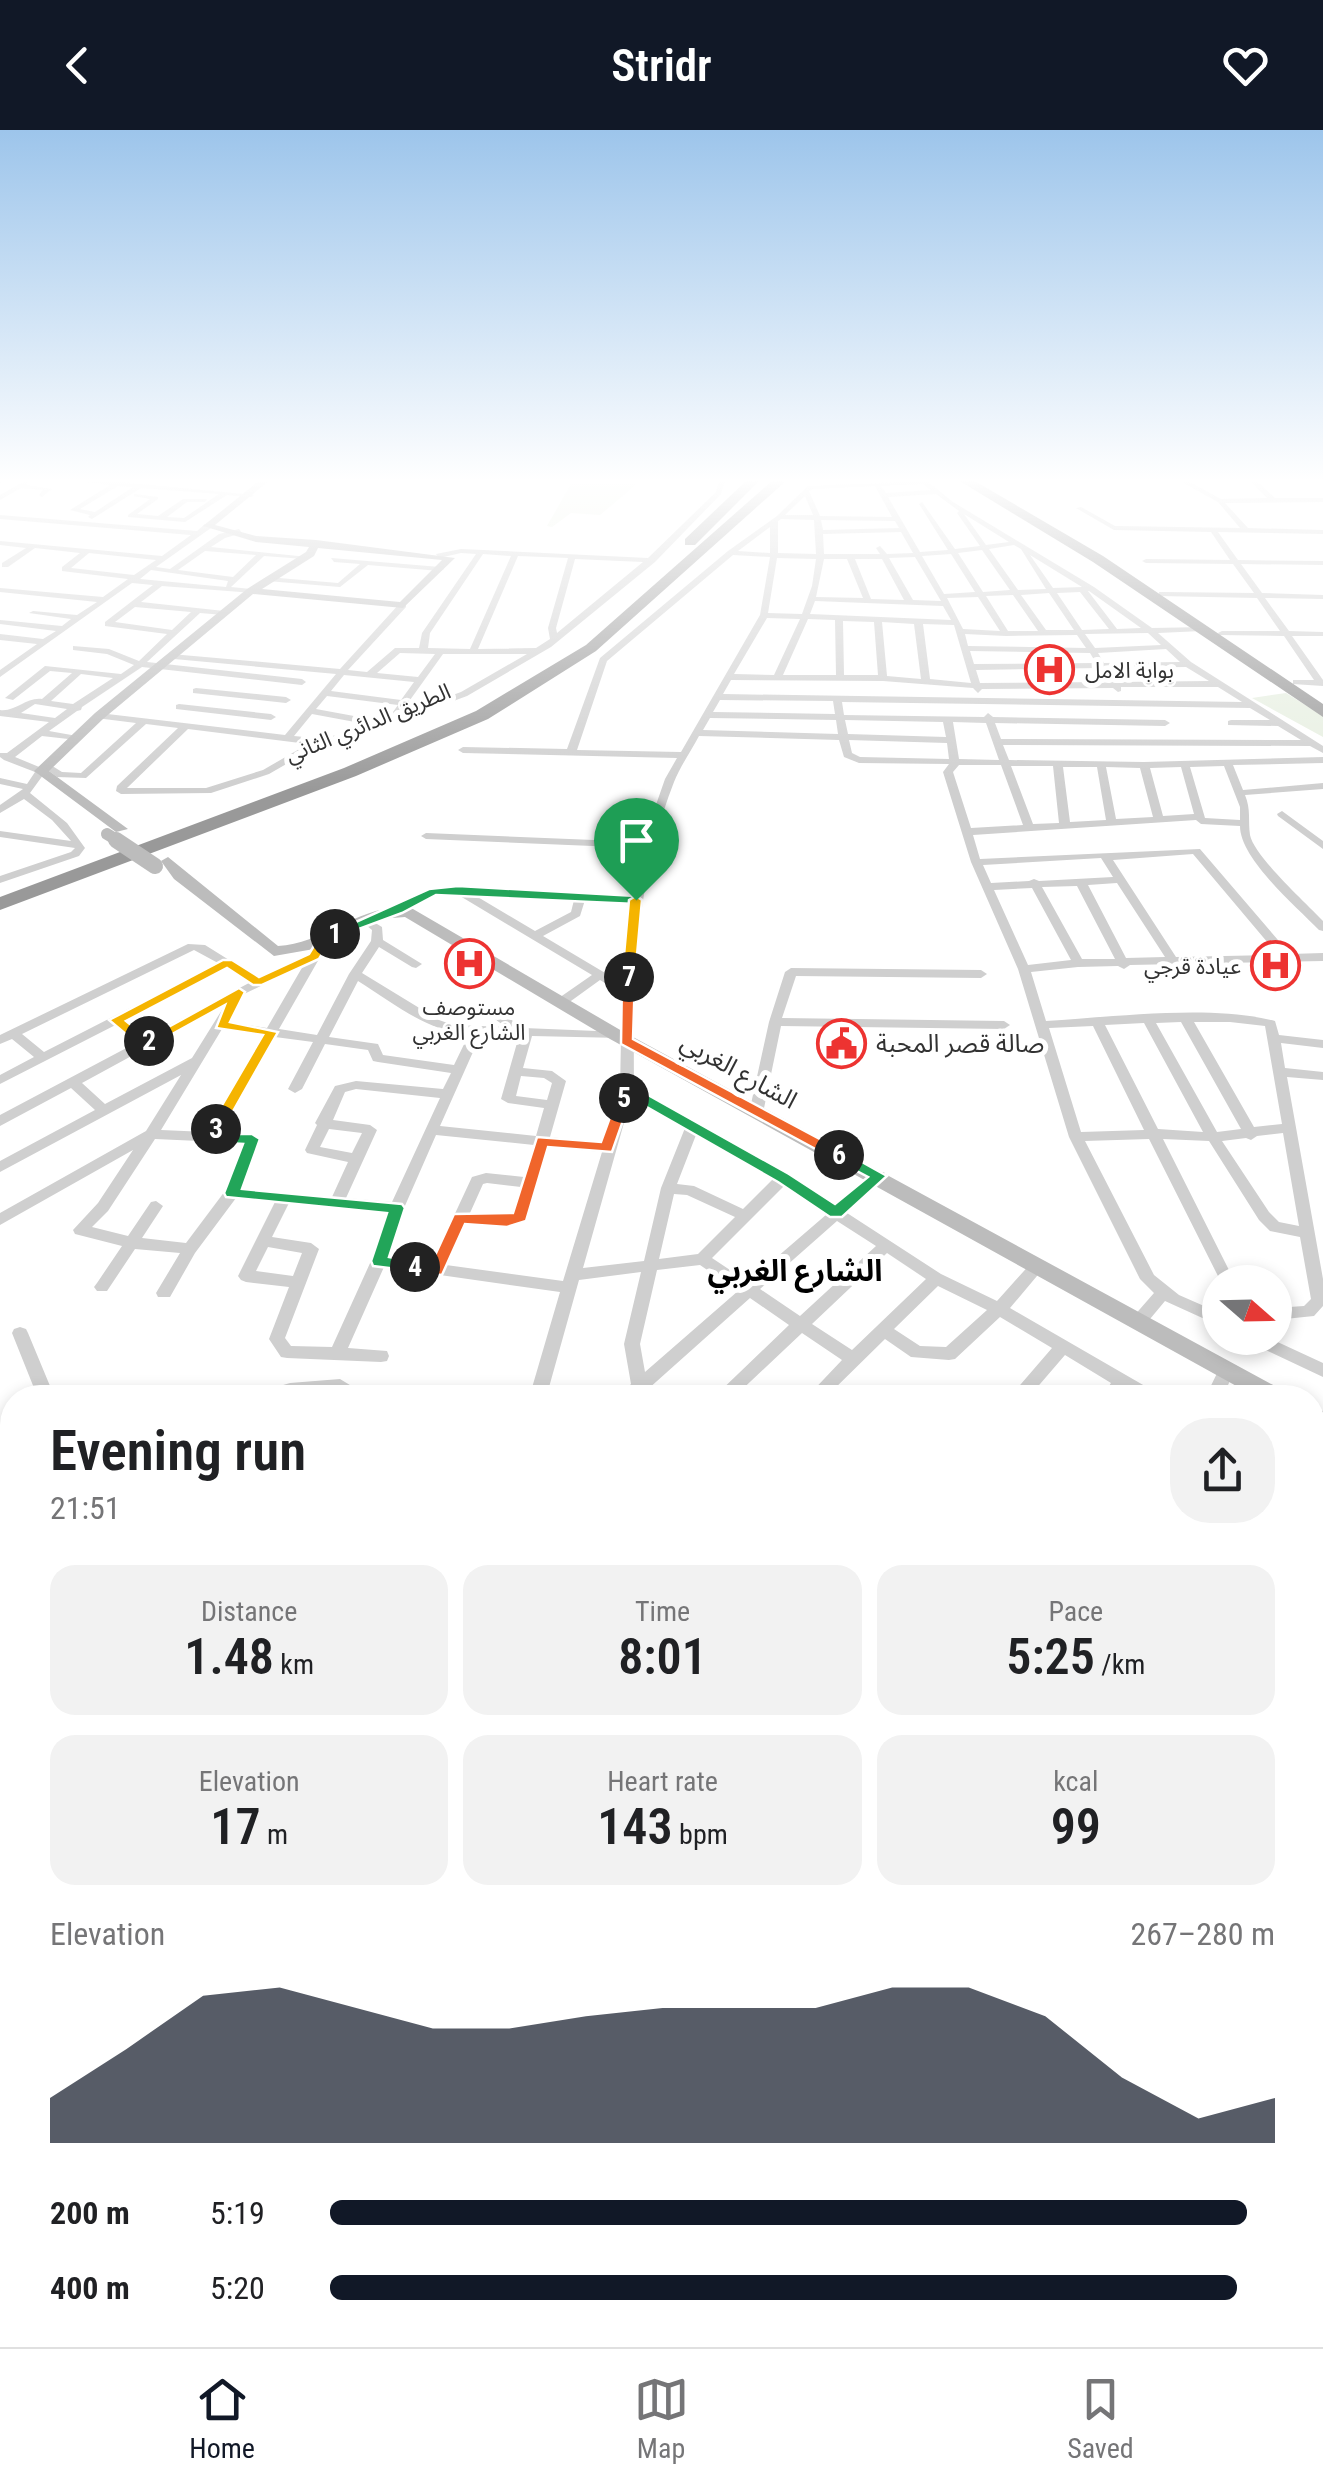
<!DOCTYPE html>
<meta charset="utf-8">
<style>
body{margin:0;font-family:"Roboto Condensed","Noto Sans Arabic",sans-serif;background:#f2f2f2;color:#202124;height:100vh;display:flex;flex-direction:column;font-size:38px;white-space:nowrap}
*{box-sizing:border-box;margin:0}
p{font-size:32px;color:#757577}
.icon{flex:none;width:55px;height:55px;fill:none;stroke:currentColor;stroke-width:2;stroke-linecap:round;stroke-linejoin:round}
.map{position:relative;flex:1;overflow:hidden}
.panel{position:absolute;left:0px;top:1255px;width:1325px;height:962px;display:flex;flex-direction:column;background:#fff;border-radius:40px 40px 0 0;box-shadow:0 5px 15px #0003}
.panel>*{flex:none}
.needle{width:65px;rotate:110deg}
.buttons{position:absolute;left:1202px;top:1135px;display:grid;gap:20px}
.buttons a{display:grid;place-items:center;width:90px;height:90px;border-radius:50%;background:#fff;box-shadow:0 5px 15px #0003;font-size:50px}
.pin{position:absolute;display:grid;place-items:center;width:85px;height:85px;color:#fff;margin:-102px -42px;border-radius:50% 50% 50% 0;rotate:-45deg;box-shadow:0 0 10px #0007}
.pin .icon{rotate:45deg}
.km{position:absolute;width:50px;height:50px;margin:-25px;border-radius:50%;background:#222;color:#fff;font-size:28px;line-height:50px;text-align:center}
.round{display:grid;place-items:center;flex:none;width:105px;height:105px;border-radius:40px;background:#f2f2f2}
.overview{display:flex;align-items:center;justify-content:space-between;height:170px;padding:0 50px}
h1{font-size:55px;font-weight:600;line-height:75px}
.metrics{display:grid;grid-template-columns:repeat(3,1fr);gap:15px;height:170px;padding:10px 50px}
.metrics div{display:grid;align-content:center;border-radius:25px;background:#f2f2f2;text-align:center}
.metrics b{font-size:50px;font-weight:600}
.metrics small{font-size:28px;font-weight:400}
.metrics p{font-size:28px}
.chart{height:280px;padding:20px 50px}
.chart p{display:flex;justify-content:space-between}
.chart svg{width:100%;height:180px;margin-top:10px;fill:#111827;opacity:.7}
ul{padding:0 50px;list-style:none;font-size:32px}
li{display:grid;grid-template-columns:160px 120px 1fr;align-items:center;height:75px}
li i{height:25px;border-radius:12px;background:#111827}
header{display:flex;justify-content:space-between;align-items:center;height:130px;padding:0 50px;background:#111827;color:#fff;font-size:45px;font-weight:600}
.menu{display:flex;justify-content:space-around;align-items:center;height:140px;border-top:2px solid #e0e0e0;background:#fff;font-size:28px;color:#757577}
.menu a{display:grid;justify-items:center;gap:5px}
.menu .active{color:#111827}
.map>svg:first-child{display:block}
</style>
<header><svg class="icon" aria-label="back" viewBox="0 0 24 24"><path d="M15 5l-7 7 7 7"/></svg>Stridr<svg class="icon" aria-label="heart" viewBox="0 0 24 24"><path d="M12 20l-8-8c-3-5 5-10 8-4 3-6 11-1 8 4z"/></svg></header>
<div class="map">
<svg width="1323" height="2217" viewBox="0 0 1323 2217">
<rect width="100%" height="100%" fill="#fff"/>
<path fill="#e7efe1" d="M571 354H637L600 385 571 383 552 397 547 396Z
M1286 563 1323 586V607L1252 568Z"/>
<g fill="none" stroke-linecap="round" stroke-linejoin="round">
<path fill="#cfcfcf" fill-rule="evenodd" d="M0 350H3V351L0 353Z
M70 350H100L254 365 251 367 227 365 185 392 128 387V385L150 369 134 366V364L158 367V369L137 384 158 386 183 369H207L205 372H187L167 387 184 388 219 364 141 358 92 389 88 387 90 385 70 380 110 355ZM118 356 133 357 95 382 80 379Z
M719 350H725L721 364 655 432 551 517 467 566 348 610 321 614 269 644 211 663 121 664 116 661 117 656 178 598 146 594 86 648 57 647 41 635 46 632 62 642 81 643 136 593 96 588V584L99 583 285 605 336 544 174 529 170 526 171 524 340 539 400 473H406V477L348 540 367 542 395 518H419L422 503 476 424 461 423 439 428 436 424 461 419 648 428 716 362ZM483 424 511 426 470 519 428 518 430 503ZM518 426 568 428 548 498 550 509 536 518 478 519ZM575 429 643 432 557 503 556 498ZM400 523 435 524 418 547 377 543ZM443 524H527L461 562 400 584ZM344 545 414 552 401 570 331 561ZM327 566 398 575 388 589 381 591 316 579ZM312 584 371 595C344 605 323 610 294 606ZM188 599 308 614 263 640 206 658H127Z
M1178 350H1186L1221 369 1267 368 1249 350H1256L1275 368H1323V372L1225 373 1248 398 1323 400V404L1218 402 1238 430 1323 431V435L1241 434 1262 463 1323 465V469L1265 468 1289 501 1323 502V506H1292L1323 550V556L1293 554V550H1314L1284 506 1219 505 1218 503 1222 501H1280L1257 468 1159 466V462H1162L1254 463 1233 434 1146 433 1142 431 1146 429 1230 430 1211 402 1114 400 1076 378 1081 377 1115 396 1240 398 1218 372Z
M25 351 28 353 27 355 52 359 42 367 39 365 43 360 21 358 0 370V365Z
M927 351 953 372 1094 457 1152 498 1205 497V501H1202L1158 503 1191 532 1323 616V623L1310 616 1003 615 1009 630 1144 632 1323 627V633L1233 635 1243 660 1323 653V659L1245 665C1251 679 1248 691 1250 705 1254 726 1306 773 1323 791V801L1319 800C1296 776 1240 729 1240 696L1201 694 1196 690 973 705 980 729 1200 719 1290 824 1323 823V831L1130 835 1124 839 1118 836 1078 837 1031 842 1046 891C1114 887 1211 874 1275 891L1279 905 1323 910V918L1281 913 1285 938 1323 942V950L1287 947 1323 1149V1176L1314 1186 1275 1190V1178L1304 1176 1311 1169 1300 1107 1270 1101 1259 1090 1209 1011 1163 1009 1235 1152H1221L1149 1009 1085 1011 1154 1145 1179 1165 1220 1183V1196L1165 1171 1145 1195H1133L1131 1191 1133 1187 1154 1163 1140 1149 1069 1007 1018 839 971 732 943 642 949 634 859 633 844 627 839 610 699 606C691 621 681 635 674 652 635 751 633 854 634 958L788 1044 836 1075 874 1042H884L886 1046 884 1050 847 1083 941 1144 997 1171 1032 1132H1042L1045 1136 1042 1140 1010 1178 1157 1263 1159 1268H1136L1124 1261 1119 1268H1101L1111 1253 1065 1225 1028 1268H1009L1052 1218 1000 1187 955 1229 949 1230 911 1227 885 1209 825 1268H806L842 1230 802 1203 733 1268H713L789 1195 750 1168 638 1268H618L631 1254 624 1214 641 1142 579 1150 546 1268H529L560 1162 440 1145 436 1147 384 1137 348 1218 387 1221 389 1226 387 1231 381 1232 287 1228 281 1227 269 1209 289 1157 246 1152 241 1150 238 1146 275 1072 236 1068 195 1123 170 1167H158L156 1163 180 1123 135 1119 107 1161H97L94 1157 97 1153 122 1116 75 1104 73 1100 98 1073 133 1020 0 1095V1083L146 1001 181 945 0 1042V1031L95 980 71 958 0 996V985L249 853 227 838 0 954V945L34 927 12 909 0 914V905L188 814 205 815 258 848 310 823 321 806H329L331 808 279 899 317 905 349 844 371 811 372 800 361 791 367 788 382 797 383 810 422 834 416 838 412 837 379 817 362 843 439 890 453 895 506 897 489 885 487 882 493 878 524 898 621 902V863L600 850 564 876H556V870L592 845 455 763 436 765 401 783H393L391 781 429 760 457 756 631 766 641 718 426 709 421 706 426 703 643 712 665 649 677 628 463 623 458 620 463 617 567 619 600 528 728 421 777 386 808 356ZM923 354 931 360 886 363 881 356ZM875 356 892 387 820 386 809 361 812 359ZM936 364 959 381 957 383 980 416 955 419 922 372 919 374 948 420 920 422 888 367ZM805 366 813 385H785ZM964 384 1009 412 986 415ZM781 389 814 390 816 424 778 423V391ZM821 390 895 391 899 398 823 400ZM770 397V423L738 421ZM901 402 913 423 887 424 880 416 876 418 880 424H824L823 404ZM1014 415 1021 419 1046 459 1018 460 989 419ZM982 420 1010 460 983 462 958 423ZM951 424 975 462 944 464 922 426ZM733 425 770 427 760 485 681 622 577 620 607 531ZM1030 425 1082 457 1053 458ZM915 427 941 471 913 470 889 428ZM777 428 816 429 812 456 802 484 768 483ZM824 429H847L863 468 816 467ZM855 429H882L904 470 871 469ZM1088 461H1089L1141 498 1117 499ZM1080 462 1109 499 1082 500 1057 463ZM1049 463 1074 500H1046L1021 465ZM1013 465 1038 501H1008L986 466ZM978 467 1000 501 963 499 947 468ZM815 471 943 476 951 490 810 484ZM767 488 800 489 774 545 734 544ZM808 489 835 490 836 545H783ZM843 491 874 492 878 545H844ZM882 492 914 494 921 549 887 546ZM923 494 954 495 971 553 930 549ZM1148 503 1161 515 1095 518 1085 504ZM965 504 1006 506 1077 505 1086 518 968 516ZM1166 519 1180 532 1104 533 1098 523ZM970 521 1090 523 1096 533 974 534ZM1186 537 1209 551 1118 552 1108 538ZM1099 538 1109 552 980 553 976 540ZM731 550 883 551 973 558 978 563 982 559 1113 558 1118 562 1121 561V557H1218L1242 572 723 564ZM720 570 833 571 835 584 713 582ZM842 572 1250 578 1270 590H1231L1228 591V595L1278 596 1301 610 1001 609 995 593 1165 596 1170 593 1165 590 993 587 988 583 984 587 844 585ZM710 588 836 590 838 604 703 600ZM845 590 943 592 946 607 848 604ZM953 592 986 593 999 630 959 629ZM849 610 947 613 949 629 860 627 852 623ZM959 635H1001L1023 695 971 698 953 642ZM1011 636H1053L1059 693 1033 694ZM1224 636 1240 677V690L1205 688 1190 637ZM1063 637H1097L1106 690 1070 692ZM1106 637 1140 638 1153 687 1116 689ZM1181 637 1194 684 1163 686 1150 638ZM1193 724 1278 825 1176 827 1113 730ZM1101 728 1113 747 1039 751 1034 749 1029 751 991 753 983 735ZM1117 753 1165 827 1126 828 1088 755ZM1077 756 1115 829H1082L1042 757ZM1032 758 1071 830 1028 835 994 760ZM471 763 574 770 571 782 535 801ZM585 770 630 773 622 853 543 806 580 786ZM194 820 218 833 44 922 22 904ZM303 836 267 898 227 892 244 864ZM358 851C392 872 427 902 469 904L454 935 383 925 378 914 329 907ZM225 875 192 928 105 974 82 953ZM1181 892 1241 999 1217 1002 1156 893ZM1194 892H1230L1265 896 1282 994 1254 997ZM1144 893 1203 1002 1158 999 1105 895ZM1093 896 1144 1000 1081 1002 1049 898ZM222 899 263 905 207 1002 161 1000ZM481 904 519 906 501 969 508 973 544 978 536 1006 440 996ZM532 906 621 908 620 960 605 1013 550 1007 566 951 552 941 523 938ZM275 907 313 912 288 959 295 963 302 959 325 914 368 920 373 931 378 932 451 943 443 959 356 951 335 956 315 993 317 995 305 1020 307 1023 348 1032 332 1067 241 1059 259 1009 252 1004 220 1003ZM521 946 544 948 552 953 547 970 516 966ZM356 959 440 968 392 1072 346 1068 377 1000 370 995 333 990 345 962ZM631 968 685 998 661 1058 644 1131 583 1138ZM329 999 362 1003 352 1023 320 1017ZM1283 1003 1299 1096 1279 1092 1269 1082 1222 1011 1246 1008 1251 1010 1257 1006ZM436 1005 534 1015 524 1047 486 1043 472 1047 432 1133 388 1127 404 1078ZM696 1005 773 1049 743 1079 694 1056 677 1054ZM155 1009 243 1013 225 1061 186 1113 142 1108 163 1076 156 1071 151 1072 128 1106 92 1097 108 1081ZM547 1017 602 1022 563 1151 446 1135 465 1094 507 1096 526 1087ZM487 1053 521 1057 515 1080 505 1086 470 1083 483 1054ZM784 1056 827 1084 748 1152 712 1128ZM674 1064 687 1065 735 1087 698 1124 659 1129ZM289 1073 388 1082 371 1131 332 1217 291 1216 285 1208 319 1119 311 1113 272 1107ZM837 1091 876 1116 800 1186 760 1159ZM268 1117 302 1123 293 1146 256 1141ZM887 1123 926 1149 852 1220 812 1194ZM700 1135 738 1161 645 1242 640 1214 657 1140ZM938 1156 987 1180 946 1217 920 1216 894 1199Z
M0 385 197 401 205 394H211V398L156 437 170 439 219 404 239 399 242 403 225 408 211 417 308 427 304 429 264 426 231 457 251 459H254V463L162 456 141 472 224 481 228 483 224 485 200 483 147 532 302 549 306 552 302 555 142 537 82 577 81 580 77 581 49 601 77 606V610L42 606 15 627 44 639 46 641 30 663 67 693 85 718 79 726 0 753V746L71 722 75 718 0 707V701L71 711 52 690 24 669 0 683V675L23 659 0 654V648L27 654 35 642 4 630 0 627V623H7L49 592 0 586V580C16 582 26 567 42 569L72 543 50 541 13 570 5 568 45 536 121 544 134 535 107 524 73 520V516L109 519 139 531 167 504 105 496V492L153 455 132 453 0 547V540L37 514 0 510V504L43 509 56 501 0 494V490L62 496 71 489 29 483 33 481 77 485 97 472 0 462V458L103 467 128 449 62 441V437L80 423 35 418 8 437H2V433L26 418 0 415V411L162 426 191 405 0 389ZM205 421 256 425 233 447 178 440ZM89 423 156 430 134 445 71 438ZM151 440 228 451 226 457 140 449ZM135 477 191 482 172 500 115 492ZM81 544 113 548 73 574 51 571ZM35 574 67 579 55 588 21 583Z
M331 428 440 437 444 439 440 441 368 435 340 457 267 451 263 449 267 447 338 453 360 434 334 432Z
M196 558 286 567 291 570 286 573 193 563V559Z
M179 574 271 584 276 587 271 590 176 579V575Z
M1282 681 1323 711V719L1278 686 1277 684Z
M791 838 981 840 987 844 981 848 796 846 782 888 1004 891 1010 895 1004 899 781 896 763 983 756 988 749 983 769 892 785 842Z
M20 1197 26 1199 28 1203 55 1268H38L12 1203 14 1199Z
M1247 1208H1269L1323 1233V1247L1249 1212Z
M1227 1233 1233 1235 1235 1240 1222 1268H1205L1221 1235Z
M340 1249 363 1263 365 1268H344L337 1263 254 1268 256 1263 290 1253Z
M1312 1351 1323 1356V1373L1312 1368Z
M12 1385V1401L0 1404V1388Z
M1323 1404C1323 1417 1323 1432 1312 1437 1312 1424 1309 1409 1323 1404Z
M12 1499V1517L0 1520V1502Z
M1312 1540 1323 1545V1566L1312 1561Z
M1323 1605C1323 1619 1323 1638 1312 1644 1312 1630 1308 1611 1323 1605Z
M1323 1842V1880L1320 1885 1312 1889V1850L1315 1846Z
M12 2015V2040L0 2042V2016Z
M1312 2070 1323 2073V2099L1312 2096Z
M12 2192V2205H27C21 2217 14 2217 0 2217V2198Z
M356 2205H384L389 2217H361Z"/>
<path fill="#bcbcbc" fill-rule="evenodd" d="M260 350H270L215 395 256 406 316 410 455 428 403 478 253 464 103 589 49 641 128 699 116 702 34 641 95 583 247 459 306 422 309 417 256 412 203 396ZM318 418 442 430 400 472 262 459 314 426Z
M168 727 278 816C326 814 363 770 413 779L622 901 1286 1262 1289 1268H1258L610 909 405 787 379 789 314 819 274 826 174 749 161 731Z
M1312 1277 1323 1281V1301L1312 1297Z
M12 1797V1828L0 1833V1802Z
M1312 1883 1323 1888V1923L1312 1919Z"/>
<path fill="#999" fill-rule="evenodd" d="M747 350H760L695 415H685V409Z
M773 350H787L596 521 488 589 356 646 0 780V767L344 638 476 581 586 515Z
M958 350H973L1103 426 1323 574V587L1093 432Z"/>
<path stroke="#bcbcbc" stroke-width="12" d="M107 704 120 712"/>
<path stroke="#bcbcbc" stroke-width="16" d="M116 710 155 736"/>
</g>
<linearGradient id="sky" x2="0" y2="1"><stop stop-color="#9dc5eb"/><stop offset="0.53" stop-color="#fff"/><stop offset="1" stop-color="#fff" stop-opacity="0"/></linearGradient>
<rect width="1323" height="661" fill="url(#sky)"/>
<path fill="#22a559" stroke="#fff" stroke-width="2.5" d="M458 756 636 766 642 770 636 774 436 765 402 783 340 806 329 804 429 759Z"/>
<path fill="#f5b400" stroke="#fff" stroke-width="2.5" d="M335 800 342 804 330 811 319 829 262 855H253L227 838 126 891 146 907H154L156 911 149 916H140L109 890 223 830H232L259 847 309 824 320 806Z"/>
<path fill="#f5b400" stroke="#fff" stroke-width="2.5" d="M239 858 245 862 230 892 278 902 223 999 216 1004 208 999 263 905 216 898 225 875 154 914 143 911Z"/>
<path fill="#22a559" stroke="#fff" stroke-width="2.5" d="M216 994 223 999 221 1004H252L260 1009 242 1059 402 1074 405 1078 389 1127 421 1133V1142L373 1136 371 1131 387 1083 226 1067 224 1063 243 1014 205 1012 208 999Z"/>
<path fill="#f0652b" stroke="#fff" stroke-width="2.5" d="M624 963 631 968 612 1022 548 1017 526 1091 507 1097 465 1094 442 1145 409 1142V1133L431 1134 454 1084 513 1083 537 1007 601 1012 617 968Z"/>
<path fill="#22a559" stroke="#fff" stroke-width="2.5" d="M622 956H632L789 1044 835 1074 868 1047 834 1029V1022H844L887 1046 842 1087H830L778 1052 631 968 619 971Z"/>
<path fill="#f0652b" stroke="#fff" stroke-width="2.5" d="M629 843 635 847 633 909 844 1022V1029H834L621 914 622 847Z"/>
<path fill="#f5b400" stroke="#fff" stroke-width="2.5" d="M636 766 642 770 635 847 629 851 622 847 629 770Z"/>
<defs>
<symbol id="hospital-ring" viewBox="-11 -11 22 22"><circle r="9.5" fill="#fff" stroke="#ed3331" stroke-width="1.5"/><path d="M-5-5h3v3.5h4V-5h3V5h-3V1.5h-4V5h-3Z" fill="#ed3331"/></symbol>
<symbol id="civic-ring" viewBox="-11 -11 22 22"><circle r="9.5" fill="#fff" stroke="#ed3331" stroke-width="1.5"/><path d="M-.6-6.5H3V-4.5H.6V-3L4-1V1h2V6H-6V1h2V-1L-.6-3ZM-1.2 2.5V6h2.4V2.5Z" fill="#ed3331"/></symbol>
</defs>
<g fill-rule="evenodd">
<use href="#hospital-ring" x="1022" y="512" width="55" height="55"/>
<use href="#hospital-ring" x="442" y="806" width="55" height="55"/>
<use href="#hospital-ring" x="1248" y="808" width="55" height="55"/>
<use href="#civic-ring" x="814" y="886" width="55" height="55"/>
</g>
<g text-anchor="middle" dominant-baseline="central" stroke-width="10" stroke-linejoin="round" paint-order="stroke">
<g font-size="22" fill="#323232" stroke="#fff" text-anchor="start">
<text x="1085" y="540">بوابة الامل</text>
<text x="1241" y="836" text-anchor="end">عيادة قرجي</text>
<text x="469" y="877" text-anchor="middle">مستوصف<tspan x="469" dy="25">الشارع الغربي</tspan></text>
</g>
<g font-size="22" fill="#323232" stroke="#fff">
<text transform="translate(368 593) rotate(-22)">الطريق الدائري الثاني</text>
</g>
<g font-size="25" fill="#323232" stroke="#fff" text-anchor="start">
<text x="876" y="913">صالة قصر المحبة</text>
</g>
<g font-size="25" fill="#323232" stroke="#fff">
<text transform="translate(739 941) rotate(29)">الشارع الغربي</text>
</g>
<g font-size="30" font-weight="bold" fill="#000" stroke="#fff">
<text x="795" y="1140">الشارع الغربي</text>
</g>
</g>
</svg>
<div class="buttons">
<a><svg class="needle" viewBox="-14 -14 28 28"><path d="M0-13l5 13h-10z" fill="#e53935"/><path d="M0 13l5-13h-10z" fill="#757577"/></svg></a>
</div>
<div class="pin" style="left:636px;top:770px;background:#1e9e55"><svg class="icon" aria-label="arrive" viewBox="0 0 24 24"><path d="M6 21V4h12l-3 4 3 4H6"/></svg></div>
<b class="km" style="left:335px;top:804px">1</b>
<b class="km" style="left:149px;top:911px">2</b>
<b class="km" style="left:216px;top:999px">3</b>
<b class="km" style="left:415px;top:1137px">4</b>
<b class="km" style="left:624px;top:968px">5</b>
<b class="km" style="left:839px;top:1025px">6</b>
<b class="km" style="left:629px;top:847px">7</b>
<section class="panel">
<div class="overview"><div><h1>Evening run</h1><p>21:51</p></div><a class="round"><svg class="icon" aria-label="share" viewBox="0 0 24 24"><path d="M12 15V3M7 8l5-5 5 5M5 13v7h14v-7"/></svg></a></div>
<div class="metrics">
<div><p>Distance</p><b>1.48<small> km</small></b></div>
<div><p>Time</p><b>8:01</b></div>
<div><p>Pace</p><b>5:25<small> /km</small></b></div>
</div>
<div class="metrics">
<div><p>Elevation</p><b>17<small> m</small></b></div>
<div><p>Heart rate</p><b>143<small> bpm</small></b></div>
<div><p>kcal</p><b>99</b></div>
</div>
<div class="chart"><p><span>Elevation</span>267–280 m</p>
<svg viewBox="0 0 160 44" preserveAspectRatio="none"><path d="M0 44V33L10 21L20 8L30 6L40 11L50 16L60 16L70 13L80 11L90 11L100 11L110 6L120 6L130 13L140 28L150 38L160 33V44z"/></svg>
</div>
<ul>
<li><b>200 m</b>5:19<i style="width:97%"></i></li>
<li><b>400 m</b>5:20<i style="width:96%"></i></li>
</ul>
</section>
</div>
<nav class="menu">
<a class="active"><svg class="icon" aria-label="home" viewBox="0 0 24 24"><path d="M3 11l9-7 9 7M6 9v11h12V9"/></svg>Home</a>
<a><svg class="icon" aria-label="map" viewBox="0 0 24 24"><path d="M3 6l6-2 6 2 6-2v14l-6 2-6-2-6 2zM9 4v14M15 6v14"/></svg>Map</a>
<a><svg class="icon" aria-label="saved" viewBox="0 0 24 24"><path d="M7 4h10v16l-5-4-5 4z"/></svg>Saved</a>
</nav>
